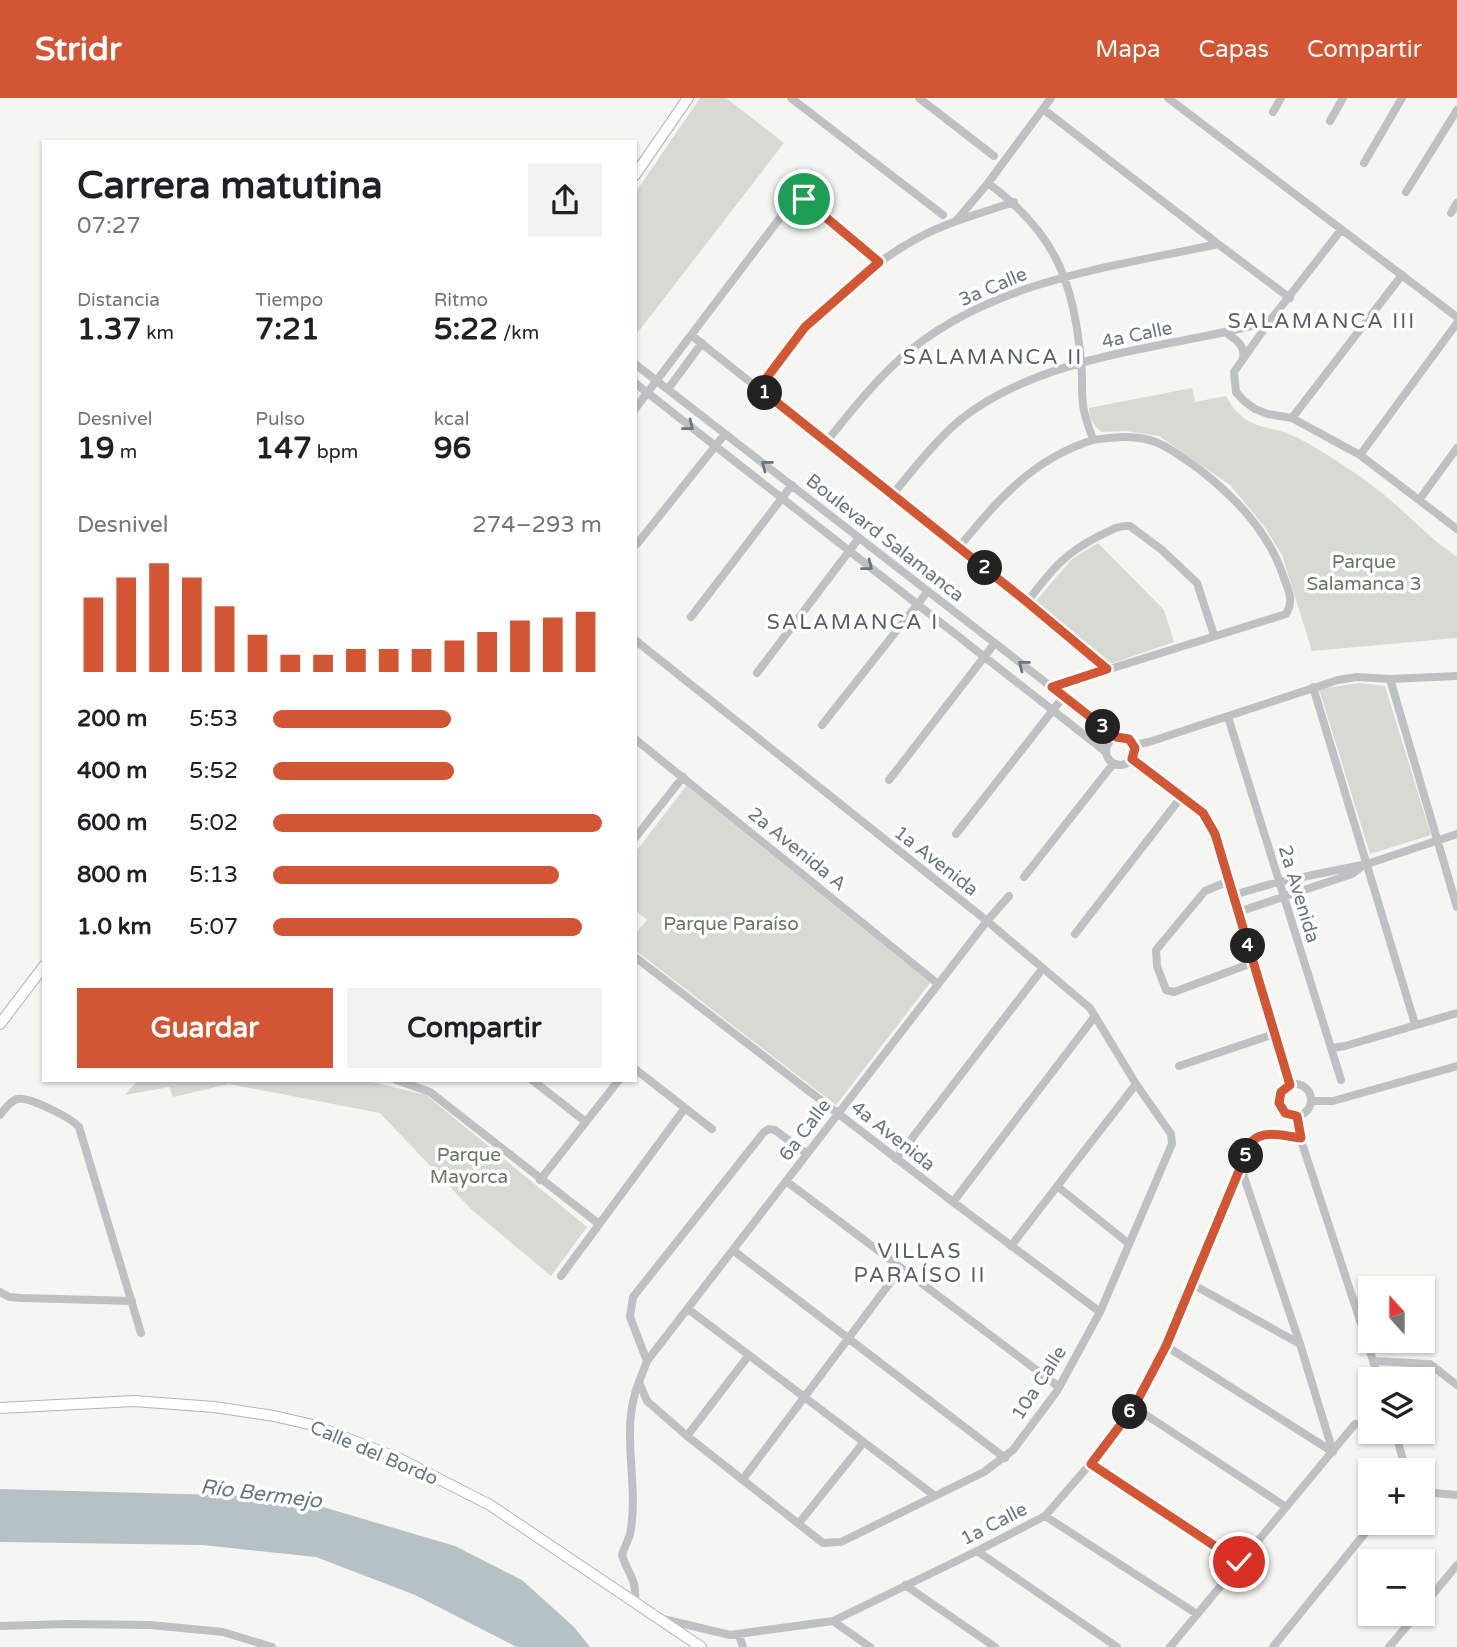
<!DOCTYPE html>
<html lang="es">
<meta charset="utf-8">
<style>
body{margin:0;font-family:"Varela Round",sans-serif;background:#f2f2f2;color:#202124;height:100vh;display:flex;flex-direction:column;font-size:26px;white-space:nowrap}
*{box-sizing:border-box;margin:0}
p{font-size:23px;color:#757577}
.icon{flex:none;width:38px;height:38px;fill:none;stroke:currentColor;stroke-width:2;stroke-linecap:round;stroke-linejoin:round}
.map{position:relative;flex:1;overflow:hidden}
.panel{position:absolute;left:42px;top:42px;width:595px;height:942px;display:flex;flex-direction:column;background:#fff;border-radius:0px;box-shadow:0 2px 5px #0004}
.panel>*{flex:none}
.needle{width:46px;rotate:339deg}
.tools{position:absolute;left:1358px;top:1178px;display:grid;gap:14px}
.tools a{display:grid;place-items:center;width:77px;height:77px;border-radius:0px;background:#fff;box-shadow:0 2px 5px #0004;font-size:35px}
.pin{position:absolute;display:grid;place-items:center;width:60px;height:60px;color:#fff;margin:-30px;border:4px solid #fff;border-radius:50%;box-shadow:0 2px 7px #0007}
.km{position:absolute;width:35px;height:35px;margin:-18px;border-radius:50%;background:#222;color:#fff;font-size:19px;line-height:35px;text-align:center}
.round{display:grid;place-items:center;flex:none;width:74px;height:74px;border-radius:0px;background:#f2f2f2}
.overview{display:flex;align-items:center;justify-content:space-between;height:119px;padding:0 35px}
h1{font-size:38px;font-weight:700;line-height:52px}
.metrics{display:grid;grid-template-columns:repeat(3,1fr);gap:10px;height:119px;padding:7px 35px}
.metrics div{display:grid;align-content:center}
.metrics b{font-size:30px;font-weight:700}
.metrics small{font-size:19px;font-weight:400}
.metrics p{font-size:19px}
.chart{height:196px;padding:14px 35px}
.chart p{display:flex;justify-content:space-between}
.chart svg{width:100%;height:126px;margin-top:7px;stroke:#d35634;stroke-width:6}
.cta{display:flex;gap:14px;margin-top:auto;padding:14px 35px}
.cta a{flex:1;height:80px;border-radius:0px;background:#d35634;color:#fff;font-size:28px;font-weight:700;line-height:80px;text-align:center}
.cta a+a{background:#f2f2f2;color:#202124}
ul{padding:0 35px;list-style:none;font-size:23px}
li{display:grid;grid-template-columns:112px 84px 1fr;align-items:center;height:52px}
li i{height:18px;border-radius:9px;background:#d35634}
header{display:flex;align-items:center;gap:42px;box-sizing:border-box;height:98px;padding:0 35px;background:#d35634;color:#fff}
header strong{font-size:33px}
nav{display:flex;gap:38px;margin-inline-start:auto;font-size:24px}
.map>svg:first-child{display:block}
</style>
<header>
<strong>Stridr</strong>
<nav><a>Mapa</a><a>Capas</a><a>Compartir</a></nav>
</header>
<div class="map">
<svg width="1457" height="1549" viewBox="0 0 1457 1549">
<rect width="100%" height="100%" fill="#f5f5f2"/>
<path fill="#d5dad2" d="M700 0H726L784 45 635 238V95Z
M1192 290 1195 304 1226 298C1246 336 1269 324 1302 342 1329 357 1358 376 1383 396 1408 416 1430 441 1457 459V540L1312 553 1282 457 1264 428 1230 387 1159 338 1126 333 1102 334 1095 328 1090 320 1089 310Z
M1098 445 1164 512 1174 544 1110 566 1035 504 1072 461Z
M1359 585 1385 588 1431 737 1370 756 1319 591Z
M686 688 930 885 836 1007 635 852V836L647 822 635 812V755Z
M138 982H364L426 997 587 1129 551 1178 471 1111 380 1015 229 986 173 999 169 989 125 997Z"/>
<path fill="#b6c1c5" d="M0 1391 289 1399 455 1448 522 1482 574 1529 590 1549H517L415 1497 316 1459 203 1447 0 1444Z"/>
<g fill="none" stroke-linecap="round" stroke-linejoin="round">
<defs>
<path id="secondary" d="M635 77 688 0
M0 926 44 868
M0 1310 134 1303 214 1309 274 1318 313 1327 400 1361 490 1407 701 1549"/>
</defs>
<use href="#secondary" stroke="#afb5b9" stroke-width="12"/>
<path stroke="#bdc1c4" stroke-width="8" d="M791 0 943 117
M919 0 994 58
M1168 0 1457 219
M1043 11 1218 146 1290 200
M1273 14 1281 0
M1330 23 1343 0
M1364 65 1402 0
M988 85C1055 135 1073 181 1081 263 1083 278 1081 292 1083 306 1084 319 1090 331 1093 342 1115 339 1136 336 1158 345 1172 351 1186 362 1199 371 1236 400 1269 434 1284 480 1289 493 1294 503 1286 516L1052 589
M1406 94 1457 12
M1451 115 1457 105
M956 123 988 85 1051 0
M1269 224 1234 274 1236 294 1244 303 1255 311 1268 316 1292 320 1360 357 1457 431
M1225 234 1269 224 1341 132
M691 237 1027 504 1107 571
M635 266 1116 639
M635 285 1106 654
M759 290C801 231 853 175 918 140 948 124 981 115 1014 104
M668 291 702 245
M635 311 792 104 804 101 879 164
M1292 320 1402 177
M826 344C850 315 873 285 901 260 988 183 1108 170 1218 146
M1360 357 1457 225
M892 397C914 371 934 344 960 322 1032 264 1137 253 1225 234 1234 240 1246 247 1243 260
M1419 402 1457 350
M637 446 725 336
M959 449C998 402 1032 361 1093 342
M1027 504C1051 473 1063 456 1099 438 1110 433 1118 427 1130 428L1162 452 1197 485 1214 537
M691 519 792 387
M635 542 987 823 1090 910 1136 986 1171 1036 1172 1046 1100 1214 1057 1293 1013 1352 984 1374 841 1444 823 1445 687 1338 647 1303 639 1284 647 1263C760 1117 873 970 987 823L1009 798
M757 575 859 440
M1390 581 1457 809
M1313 589 1415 926
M1228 619 1341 982
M822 627 928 493
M1106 653a14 14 0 1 1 28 0a14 14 0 1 1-28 0Z
M635 641 938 886
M1134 647 1149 644 1338 582 1357 579 1390 581 1457 578
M1132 661C1158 680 1191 698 1210 724L1290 987
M889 682 995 545
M956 736 1064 598
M635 740 683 679
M1024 779 1113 666
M1229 783 1205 793 1156 852 1157 868 1166 892 1174 894 1252 865
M1233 797 1278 784 1367 766 1457 736
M1238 814 1352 776 1364 767
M1075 836 1182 698
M635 859 953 1104 1100 1214
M1332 950 1345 948 1457 915
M1179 968 1274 936
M635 971 712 1031
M396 982 430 994 599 1126
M532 982 586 1024
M1279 1002a16 16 0 1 1 32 0a16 16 0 1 1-32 0Z
M1311 1003H1333L1457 968
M0 1017C5 1011 9 1004 17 1001 29 998 71 1020 79 1029L141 1235
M1297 1018 1301 1042 1379 1281
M896 1061 1043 870
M1241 1070 1300 1246 1333 1354
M540 1082 619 982
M786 1083 1059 1289
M1057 1088 1128 1145
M953 1104 1095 918
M1011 1148 1136 986
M734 1153 1005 1360
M561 1178 685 1010
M1192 1186 1300 1246
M0 1194 9 1199 22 1200 132 1203
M688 1211 935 1398
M1166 1248 1333 1354
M647 1263 630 1219 633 1199 764 1034 769 1031 775 1032 807 1056
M1374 1263 1430 1266 1457 1287
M1134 1309 1286 1409
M1395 1334 1406 1372
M687 1338 749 1257
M1091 1365 1239 1464
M743 1381 901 1170
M1423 1394 1457 1397
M1045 1418 1197 1516
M799 1425 864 1344
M977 1453 1117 1549
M905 1487 995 1549
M635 1505C637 1480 629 1479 622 1457 624 1450 628 1443 630 1436 640 1387 619 1331 639 1284
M1423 1508 1457 1467
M663 1521 730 1537 833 1523 977 1453 1045 1418 1091 1365 1134 1309 1166 1248 1251 1044C1263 1031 1284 1038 1301 1040
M833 1523 870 1549
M0 1528 66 1526 150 1527 223 1534 272 1549
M739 1537 743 1549
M1170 1549 1355 1326
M1273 1549 1374 1424
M1389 1549 1417 1516"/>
<use href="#secondary" stroke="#fff" stroke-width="10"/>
</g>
<defs><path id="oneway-chevron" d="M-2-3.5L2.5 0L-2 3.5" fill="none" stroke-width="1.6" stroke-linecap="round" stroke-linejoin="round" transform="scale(1.75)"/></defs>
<g stroke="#677681">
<use href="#oneway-chevron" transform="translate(689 328) rotate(38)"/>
<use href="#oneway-chevron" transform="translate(766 367) rotate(-142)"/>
<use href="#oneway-chevron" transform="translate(868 468) rotate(38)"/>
<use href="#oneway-chevron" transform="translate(1023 567) rotate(-142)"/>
</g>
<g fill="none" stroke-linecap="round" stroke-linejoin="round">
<defs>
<path id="route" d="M804 101 879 164 805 229 759 290 1027 504 1107 571 1052 589 1116 639 1129 641 1135 650 1132 661 1203 715 1215 736 1290 987 1281 994 1279 1005 1285 1015 1297 1018 1301 1040C1284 1038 1263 1031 1251 1044L1166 1248 1134 1309 1091 1366 1239 1464"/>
</defs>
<use href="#route" stroke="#fff" stroke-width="14"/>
<use href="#route" stroke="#d35634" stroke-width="9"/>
</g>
<g text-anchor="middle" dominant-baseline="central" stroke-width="7" stroke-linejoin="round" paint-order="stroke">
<g font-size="19" fill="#677681" stroke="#fff">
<text transform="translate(993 189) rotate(-23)">3a Calle</text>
<text transform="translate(1137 237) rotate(-12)">4a Calle</text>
<text transform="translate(885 440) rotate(38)">Boulevard Salamanca</text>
<text transform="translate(797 751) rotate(39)">2a Avenida A</text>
<text transform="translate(936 763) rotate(38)">1a Avenida</text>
<text transform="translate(1299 796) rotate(73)">2a Avenida</text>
<text transform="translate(805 1032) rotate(-53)">6a Calle</text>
<text transform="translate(893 1038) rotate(38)">4a Avenida</text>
<text transform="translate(1039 1285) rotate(-57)">10a Calle</text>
<text transform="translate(374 1355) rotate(23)">Calle del Bordo</text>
<text transform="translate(994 1426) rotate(-27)">1a Calle</text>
</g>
<g font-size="19" fill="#697865" stroke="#fff">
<text x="1364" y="464">Parque<tspan x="1364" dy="22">Salamanca 3</tspan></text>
<text x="731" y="826">Parque Paraíso</text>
<text x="469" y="1057">Parque<tspan x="469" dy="22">Mayorca</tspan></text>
</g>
<g font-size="21" letter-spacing="2" fill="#545f66" stroke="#fff">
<text x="1322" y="223">SALAMANCA III</text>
<text x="993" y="259">SALAMANCA II</text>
<text x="853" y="524">SALAMANCA I</text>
<text x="920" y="1153">VILLAS<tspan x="920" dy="24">PARAÍSO II</tspan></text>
</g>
<g font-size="21" font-style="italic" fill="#63777d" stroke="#fff">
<text transform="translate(261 1396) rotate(7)">Río Bermejo</text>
</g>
</g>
</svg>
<div class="tools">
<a><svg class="needle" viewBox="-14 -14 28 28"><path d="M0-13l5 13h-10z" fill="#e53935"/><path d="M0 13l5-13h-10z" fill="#757577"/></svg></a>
<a><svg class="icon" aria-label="layers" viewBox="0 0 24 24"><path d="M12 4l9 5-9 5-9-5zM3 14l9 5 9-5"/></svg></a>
<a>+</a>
<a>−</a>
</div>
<div class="pin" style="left:804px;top:101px;background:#1e9e55"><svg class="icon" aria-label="arrive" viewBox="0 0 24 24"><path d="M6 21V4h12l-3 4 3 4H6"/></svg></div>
<div class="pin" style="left:1239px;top:1464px;background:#d93025"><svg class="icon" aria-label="check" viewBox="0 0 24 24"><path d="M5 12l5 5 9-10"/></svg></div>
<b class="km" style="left:765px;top:295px">1</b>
<b class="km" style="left:985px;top:470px">2</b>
<b class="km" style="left:1103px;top:629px">3</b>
<b class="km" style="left:1248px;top:848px">4</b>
<b class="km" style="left:1246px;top:1058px">5</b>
<b class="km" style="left:1130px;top:1314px">6</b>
<section class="panel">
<div class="overview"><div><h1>Carrera matutina</h1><p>07:27</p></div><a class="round"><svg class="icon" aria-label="share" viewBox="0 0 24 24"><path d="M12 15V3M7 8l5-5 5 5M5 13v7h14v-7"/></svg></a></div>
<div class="metrics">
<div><p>Distancia</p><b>1.37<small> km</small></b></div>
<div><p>Tiempo</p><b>7:21</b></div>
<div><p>Ritmo</p><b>5:22<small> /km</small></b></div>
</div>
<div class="metrics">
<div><p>Desnivel</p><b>19<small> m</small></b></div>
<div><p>Pulso</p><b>147<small> bpm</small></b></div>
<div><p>kcal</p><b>96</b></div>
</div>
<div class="chart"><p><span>Desnivel</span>274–293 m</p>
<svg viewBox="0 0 160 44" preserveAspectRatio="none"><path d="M5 44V18M15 44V11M25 44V6M35 44V11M45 44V21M55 44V31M65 44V38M75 44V38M85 44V36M95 44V36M105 44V36M115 44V33M125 44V30M135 44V26M145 44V25M155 44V23"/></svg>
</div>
<ul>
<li><b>200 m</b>5:53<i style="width:54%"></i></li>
<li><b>400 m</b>5:52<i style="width:55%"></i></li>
<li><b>600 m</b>5:02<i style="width:100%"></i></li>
<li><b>800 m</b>5:13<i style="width:87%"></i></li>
<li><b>1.0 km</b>5:07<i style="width:94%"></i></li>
</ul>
<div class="cta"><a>Guardar</a><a>Compartir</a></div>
</section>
</div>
